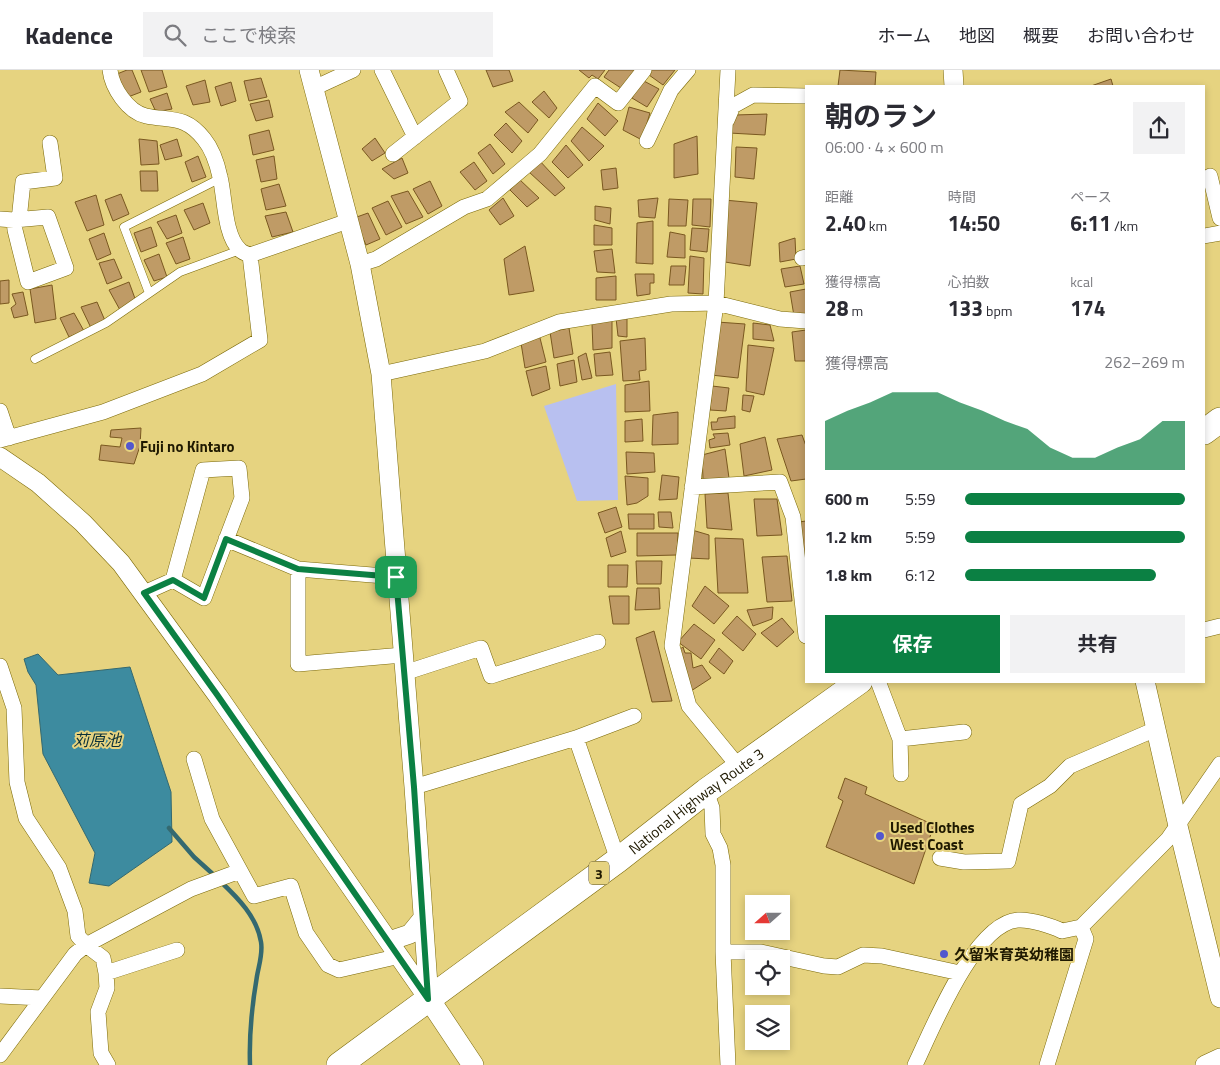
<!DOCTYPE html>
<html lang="ja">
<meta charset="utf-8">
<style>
body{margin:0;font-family:"Titillium Web","Noto Sans JP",sans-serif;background:#f2f2f3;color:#2b2b33;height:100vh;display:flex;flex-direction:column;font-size:19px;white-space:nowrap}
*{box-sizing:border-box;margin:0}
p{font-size:16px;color:#7c7c81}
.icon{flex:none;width:28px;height:28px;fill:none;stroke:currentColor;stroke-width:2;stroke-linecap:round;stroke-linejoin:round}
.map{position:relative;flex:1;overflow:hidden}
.details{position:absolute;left:805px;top:15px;width:400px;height:598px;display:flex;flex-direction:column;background:#fff;border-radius:0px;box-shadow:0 2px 8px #0003}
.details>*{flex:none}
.needle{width:32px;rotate:249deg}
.tools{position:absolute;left:745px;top:825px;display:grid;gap:10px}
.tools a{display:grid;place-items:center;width:45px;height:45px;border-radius:0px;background:#fff;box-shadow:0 2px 8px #0003;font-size:25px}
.pin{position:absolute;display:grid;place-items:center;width:42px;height:42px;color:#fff;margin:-21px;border-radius:10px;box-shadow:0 2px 8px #0006}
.round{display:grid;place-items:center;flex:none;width:52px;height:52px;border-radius:0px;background:#f2f2f3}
.overview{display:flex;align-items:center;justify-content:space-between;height:85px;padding:0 20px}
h1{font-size:28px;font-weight:700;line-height:38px}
.figures{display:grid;grid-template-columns:repeat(3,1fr);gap:8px;height:85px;padding:5px 20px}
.figures div{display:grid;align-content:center}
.figures b{font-size:21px;font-weight:700}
.figures small{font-size:14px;font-weight:400}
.figures p{font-size:14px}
.chart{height:140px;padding:10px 20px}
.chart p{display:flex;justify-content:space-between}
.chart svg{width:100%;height:90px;margin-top:5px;fill:#0b8043;opacity:.7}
.cta{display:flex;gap:10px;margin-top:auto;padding:10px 20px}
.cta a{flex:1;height:58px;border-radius:0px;background:#0b8043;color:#fff;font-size:20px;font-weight:700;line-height:58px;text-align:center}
.cta a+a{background:#f2f2f3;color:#2b2b33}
ul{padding:0 20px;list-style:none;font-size:16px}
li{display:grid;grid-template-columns:80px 60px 1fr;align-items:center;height:38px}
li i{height:12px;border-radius:6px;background:#0b8043}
header{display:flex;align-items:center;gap:30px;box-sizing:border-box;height:70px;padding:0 25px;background:#fff;border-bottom:1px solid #e1e1e2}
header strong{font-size:24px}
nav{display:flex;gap:28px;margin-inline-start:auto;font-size:18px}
.search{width:350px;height:45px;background:#f2f2f3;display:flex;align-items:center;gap:12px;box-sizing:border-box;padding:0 18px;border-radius:0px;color:#7c7c81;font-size:19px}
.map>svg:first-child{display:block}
</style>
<header>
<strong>Kadence</strong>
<div class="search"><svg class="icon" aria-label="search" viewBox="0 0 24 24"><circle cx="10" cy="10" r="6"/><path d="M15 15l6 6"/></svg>ここで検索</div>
<nav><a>ホーム</a><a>地図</a><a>概要</a><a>お問い合わせ</a></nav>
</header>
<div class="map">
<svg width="1220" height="995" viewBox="0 0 1220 995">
<rect width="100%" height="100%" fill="#e6d380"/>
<path fill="#b8c0f0" d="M616 314 618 430 577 431 544 336Z"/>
<path fill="#3d8b9f" stroke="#346970" d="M38 584 58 605 130 597 171 722 172 772 109 816 89 813 95 783 43 684 36 615 28 602 24 589Z"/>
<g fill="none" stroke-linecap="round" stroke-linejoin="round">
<path stroke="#346970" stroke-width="4.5" d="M169 758 194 787 215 806
M221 812C238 828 257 847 261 872 263 883 259 895 257 906 252 935 249 966 250 995"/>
</g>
<path fill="#bf9b66" stroke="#7a5820" d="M127 0H132L141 22 128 27 117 4Z
M141 0H162L167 17 149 22Z
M486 0H509L513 11 493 17Z
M579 0H605L598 9 592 5 589 8Z
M609 0H639L624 20 604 7Z
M651 0H675L663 15 649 5Z
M840 0 876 2 875 16H838Z
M261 8 267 27 249 31 244 11Z
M1111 9 1113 16H1091Z
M205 10 210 32 193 35 186 16Z
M642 10 659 19 647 37 632 28Z
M231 12 236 31 221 36 215 17Z
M544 21 557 38 549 48 532 32Z
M167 23 172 39 156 42 150 29Z
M269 30 273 47 256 51 250 34Z
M519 32 538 50 528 63 505 42Z
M598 33 618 51 605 66 587 49Z
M629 37 650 43 642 70 623 60Z
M767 44 765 65 729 63 735 45Z
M506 53 522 71 512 83 494 65Z
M582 57 604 76 589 91 571 71Z
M269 60 274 80 253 85 249 65Z
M697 66 698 104 674 108V74Z
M375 68 385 83 372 91 362 79Z
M139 69 157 71 159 94 141 95Z
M177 69 182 86 165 90 160 75Z
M490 74 505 94 493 104 478 83Z
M566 75 583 95 568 108 552 92Z
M736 77 757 78 754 109 735 107Z
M198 86 206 107 192 112 185 92Z
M274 86 277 109 261 112 256 90Z
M402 88 408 103 394 109 382 99Z
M538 89 565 118 555 126 529 102Z
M474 92 487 111 475 120 460 102Z
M616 98 618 118 603 120 601 100Z
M140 101H157L158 121H141Z
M519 109 539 128 527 137 510 120Z
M430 111 442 136 428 144 413 119Z
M279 114 286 136 266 140 261 119Z
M408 121 423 147 406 154 391 126Z
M121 124 129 144 113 151 105 130Z
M96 125 104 155 87 161 75 132Z
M503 128 514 146 500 155 489 140Z
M658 128 655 148 639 147 638 130Z
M669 129 688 130 686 156H668Z
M693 129H711L710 157 692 155Z
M724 130 757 133 750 196 725 192Z
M388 131 402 157 386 165 372 138Z
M203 133 210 153 194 160 184 140Z
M595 136 611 138 610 154 595 150Z
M286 142 293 162 272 167 265 146Z
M368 143 380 169 366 175 354 148Z
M176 145 182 163 167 169 157 152Z
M653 151V194L636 193 637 153Z
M594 155 612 158V175H594Z
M151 157 157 176 141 182 134 163Z
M692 158 709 159 707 182 690 180Z
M670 162 685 165V188L667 187Z
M104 163 111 184 97 190 89 169Z
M183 167 190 189 176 194 166 173Z
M795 168 796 189 780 192 779 173Z
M525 176 534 221 509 225 504 189Z
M612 179 615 203 597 202 594 181Z
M159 184 167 207 154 211 144 190Z
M690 186 704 188 703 224 688 223Z
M114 189 122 208 107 214 99 193Z
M671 196H686L684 215H669Z
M800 196 804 214 785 217 781 199Z
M635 204H654V213H650V224L637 226Z
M616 206V230H596V208Z
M9 210V233L0 234V211Z
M129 212 137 234 120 240 109 220Z
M52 215 56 249 35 253 30 219Z
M806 219V244L794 246 790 222Z
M23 222 28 245 14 248 11 238 16 234 12 224Z
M97 232 106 253 91 258 81 237Z
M74 243 84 261 69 267 60 248Z
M616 248H627V267L618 266Z
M612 250V278L593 280 592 254Z
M717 252 745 254 738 308 711 305Z
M753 253 770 255 774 271 753 269Z
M569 258 573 284 554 288 550 262Z
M806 260V291H795L792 262Z
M539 264 546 292 525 298 521 273Z
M645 268 646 300 639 301 640 310 623 311 620 271Z
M748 275 774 278 764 325 746 321Z
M610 282 613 305 596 306 594 284Z
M586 283 592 308 582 310 578 287Z
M574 290 577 312 560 316 557 294Z
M546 296 550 319 532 326 526 301Z
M649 311 650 341 625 342V315Z
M712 316 729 318 726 341 710 340Z
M743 325 754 326 750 342 742 340Z
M678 342V374L652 375 653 345Z
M735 346V358L712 360 711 352H717L718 348Z
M642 349 643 371 625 372V351Z
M141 358 140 376 134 394 99 390 101 375 120 377 122 368 110 367 111 360Z
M728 363 730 375 710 378 709 370 715 368 713 364Z
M802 365 806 376V409L791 411 777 369Z
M765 367 772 400 744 406 740 374Z
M725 379 729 408 703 409 702 385Z
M626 382 654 383 655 402 627 404Z
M662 405 679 407 677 429 659 430Z
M625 406 648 408V426L637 433 627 435Z
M728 423 732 460 707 458 705 424Z
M754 429H777L782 465 757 466Z
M616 437 622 457 605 463 598 443Z
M658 442H671L673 458 659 457Z
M628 444H654V459H629Z
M806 451V509L799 452Z
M692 460 709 465V489L688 488Z
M621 461 626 482 611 487 606 468Z
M637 463H678L677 485 637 486Z
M715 468 743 469 748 523H718Z
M787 486 792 531 767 532 762 487Z
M636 491H662L661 514H637Z
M608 495H628L627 517H608Z
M705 516 729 536 714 554 692 536Z
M637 518H659L660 539 635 540Z
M609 526H629V554H613Z
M773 537 772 549 753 556 747 540Z
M737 546 756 564 743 581 722 563Z
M782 548 794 562 777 577 761 563Z
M694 554 715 570 701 589 678 572Z
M654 561 672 631 652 632 636 568Z
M683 577 685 583H691L693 598 702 595 711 608 691 621 677 581Z
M719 578 733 591 724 604 709 592Z
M845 708 867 717 865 724 934 755 914 814 826 777 843 731 838 728Z"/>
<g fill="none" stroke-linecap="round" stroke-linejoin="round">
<defs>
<path id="service" d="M149 223 124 157 221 108
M35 289 106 253 180 202 240 180"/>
<path id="minor" d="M110 0C112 18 128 42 146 46 171 51 185 45 204 69 213 80 217 93 220 107 225 126 224 166 240 180 242 182 247 184 250 185
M382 0 415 67
M728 0 716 233 672 576 689 636 739 697
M314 18 353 0
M727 50 733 36 753 25 806 26
M647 71 671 20 688 0
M393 84 460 31 446 0
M1210 106 1220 148
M0 149 14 150 48 147 66 198 28 212 15 160 14 150
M19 150 23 112 55 108 50 73
M1204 166 1220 163
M802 188 806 187
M360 194 376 189 464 137 487 129 540 84 595 16 618 33 644 0
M381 304 485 281 559 252 671 234 716 233 780 249 806 251
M0 341 9 368
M0 370 103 342 202 304 260 270 250 185 348 151
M692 417 780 412 793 447 806 566
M226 469 298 499 397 507
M298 499V594L403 585
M144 523 173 510 203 400 239 398 242 428 204 528 173 510
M1204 560 1220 556
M0 596 14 638 17 712 26 748 59 798 75 841 78 866 86 875 103 888 106 903 107 918 98 942 101 983 108 995
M404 603 481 578 491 606 598 572
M878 611 900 669 964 662
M576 668 618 790
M900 669 901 704
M194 689 212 749 254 826 291 816 306 863 328 895 339 900 400 886
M414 717 576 668 634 646
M706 721 712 738 713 764 720 778 723 795V882L728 995
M940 788 964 792 1008 791 1021 734 1050 716 1070 696 1156 659
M723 882H761L824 896 838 897 863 885 882 886 960 903
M106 903 177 880
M0 926 42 928
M0 985 75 884 86 875 191 819 240 801
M915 995C932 960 974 853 1018 850 1030 849 1052 856 1062 861L1081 857 1168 769 1220 694
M1047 995 1086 869 1081 857"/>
<path id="tertiary" d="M309 0 360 194 381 304 414 717 429 929
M953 0 954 16
M0 387 38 413 83 453 121 493 218 626 428 928
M1145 611 1178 756 1220 928
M389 871 410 864 423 848
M1205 995 1220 988"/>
<path id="secondary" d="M429 929 473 995"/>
<g id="trunk">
<path d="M1204 362 1220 350"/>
<path id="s1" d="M339 995 618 790 706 721 860 611"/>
</g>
</defs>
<use href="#service" stroke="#7b6907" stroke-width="9"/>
<use href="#minor" stroke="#7b6907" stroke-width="16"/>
<use href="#tertiary" stroke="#7b6907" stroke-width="20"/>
<use href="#secondary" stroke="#7b6907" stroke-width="22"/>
<use href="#trunk" stroke="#7b6907" stroke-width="26"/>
<use href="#service" stroke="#fff" stroke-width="8"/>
<use href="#minor" stroke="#fff" stroke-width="15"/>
<use href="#tertiary" stroke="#fff" stroke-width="19"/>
<use href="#secondary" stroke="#fff" stroke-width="21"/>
<use href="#trunk" stroke="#fff" stroke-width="25"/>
</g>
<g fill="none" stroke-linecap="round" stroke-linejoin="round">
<defs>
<path id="route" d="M226 469 298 499 396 507 414 717 428 929 218 626 144 523 173 510 204 528Z"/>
</defs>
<use href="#route" stroke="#fff" stroke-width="10"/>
<use href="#route" stroke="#0b8043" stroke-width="6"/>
</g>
<g fill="#5357ce" stroke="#e6d380" stroke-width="2">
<circle cx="130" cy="376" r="5"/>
<circle cx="880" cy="766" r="5"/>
<circle cx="944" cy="884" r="5"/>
</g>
<g text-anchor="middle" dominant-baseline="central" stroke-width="4" stroke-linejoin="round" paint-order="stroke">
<rect fill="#e6d380" stroke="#5b5127" stroke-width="1" x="589" y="791.5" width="20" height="23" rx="4"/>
<g font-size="14" font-weight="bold" fill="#1f1901">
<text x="599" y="803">3</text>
</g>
<g font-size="15" font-weight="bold" fill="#1f1901" stroke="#e6d380" text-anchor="start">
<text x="140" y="376">Fuji no Kintaro</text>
<text x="890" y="757">Used Clothes<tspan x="890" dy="17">West Coast</tspan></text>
<text x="954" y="884">久留米育英幼稚園</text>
</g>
<g font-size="15" fill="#1f1901" stroke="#e6d380">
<text stroke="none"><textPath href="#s1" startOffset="444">National Highway Route 3</textPath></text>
</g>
<g font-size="16" font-style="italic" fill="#0a313a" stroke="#e6d380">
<text x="97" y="670">苅原池</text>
</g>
</g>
</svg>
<div class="tools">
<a><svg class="needle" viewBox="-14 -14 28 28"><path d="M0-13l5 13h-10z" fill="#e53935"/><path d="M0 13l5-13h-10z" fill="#7c7c81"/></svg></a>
<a><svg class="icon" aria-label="locate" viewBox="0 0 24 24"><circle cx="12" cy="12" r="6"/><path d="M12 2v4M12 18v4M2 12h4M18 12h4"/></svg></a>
<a><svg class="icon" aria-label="layers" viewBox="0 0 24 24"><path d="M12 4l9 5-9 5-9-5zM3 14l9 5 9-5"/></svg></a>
</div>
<div class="pin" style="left:396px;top:507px;background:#1e9e55"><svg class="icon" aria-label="arrive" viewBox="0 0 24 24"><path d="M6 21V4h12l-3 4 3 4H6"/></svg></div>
<section class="details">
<div class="overview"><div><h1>朝のラン</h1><p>06:00 · 4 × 600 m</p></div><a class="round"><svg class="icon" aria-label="share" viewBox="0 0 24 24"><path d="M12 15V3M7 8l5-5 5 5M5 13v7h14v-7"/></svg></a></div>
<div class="figures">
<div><p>距離</p><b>2.40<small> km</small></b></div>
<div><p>時間</p><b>14:50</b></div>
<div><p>ペース</p><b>6:11<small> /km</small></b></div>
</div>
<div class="figures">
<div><p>獲得標高</p><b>28<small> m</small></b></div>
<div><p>心拍数</p><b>133<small> bpm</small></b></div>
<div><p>kcal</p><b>174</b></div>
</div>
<div class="chart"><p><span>獲得標高</span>262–269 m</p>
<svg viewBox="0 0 160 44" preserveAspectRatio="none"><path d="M0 44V20L10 15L20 11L30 6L40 6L50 6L60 11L70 15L80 20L90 24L100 33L110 38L120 38L130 33L140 29L150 20L160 20V44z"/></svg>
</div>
<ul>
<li><b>600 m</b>5:59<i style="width:100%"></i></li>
<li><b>1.2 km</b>5:59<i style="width:100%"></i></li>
<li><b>1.8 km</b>6:12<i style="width:87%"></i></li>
</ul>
<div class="cta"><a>保存</a><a>共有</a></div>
</section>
</div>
